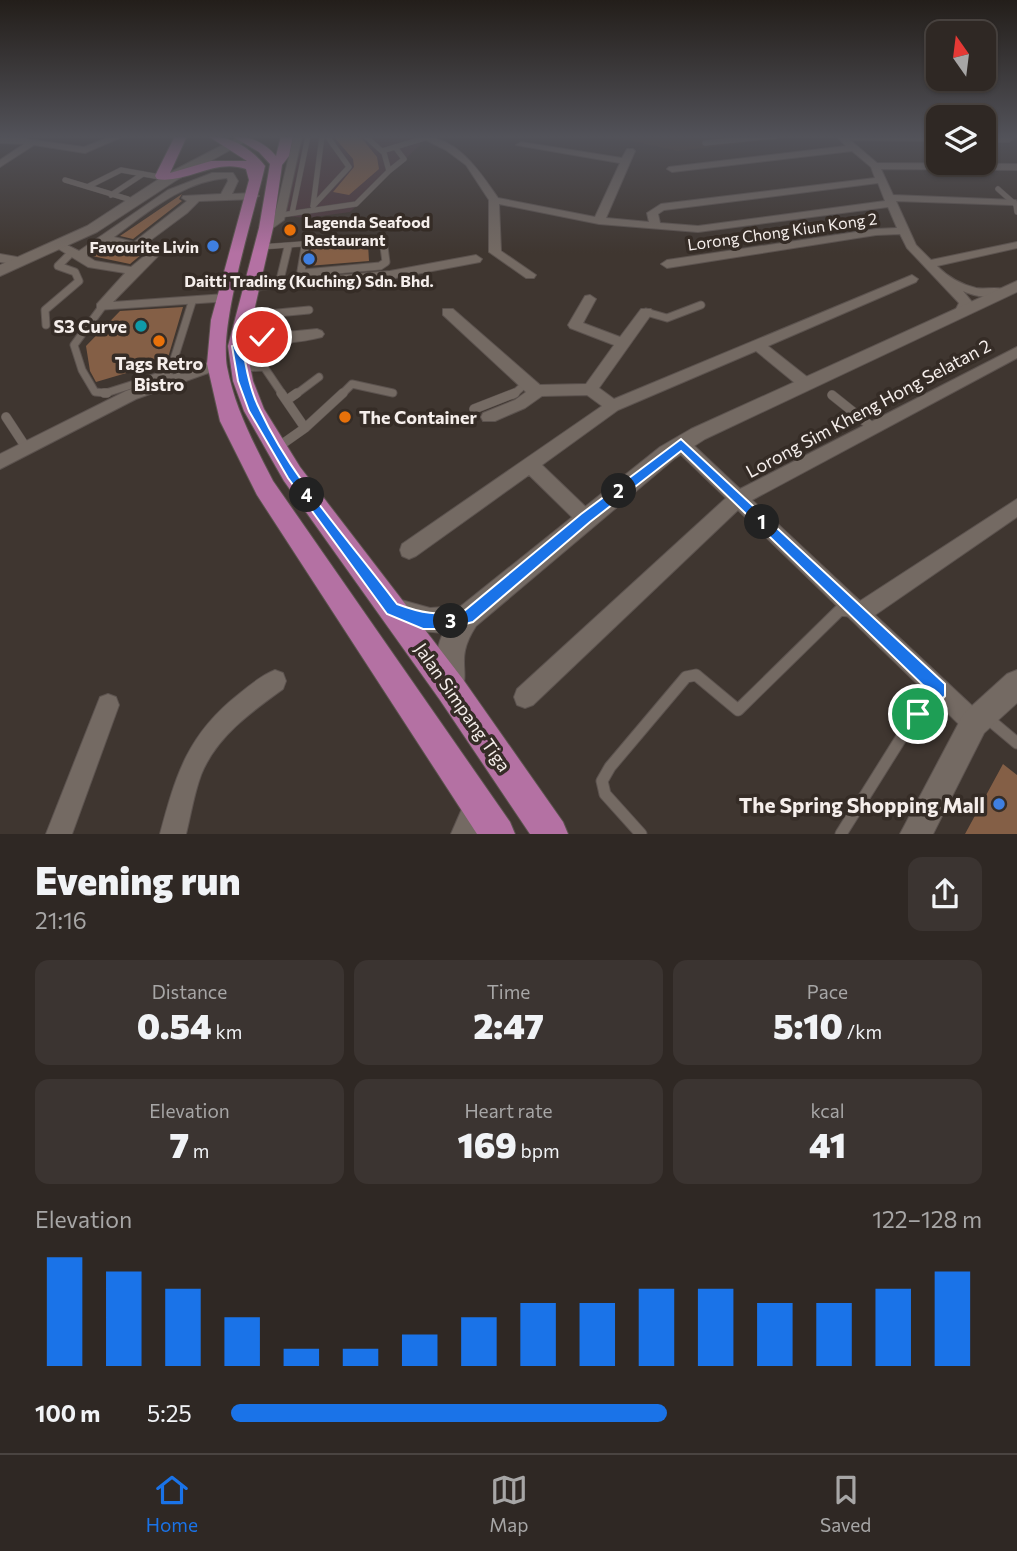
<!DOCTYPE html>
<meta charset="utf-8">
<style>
body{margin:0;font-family:Commissioner,sans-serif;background:#3b3431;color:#f1f3f6;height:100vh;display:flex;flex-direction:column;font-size:26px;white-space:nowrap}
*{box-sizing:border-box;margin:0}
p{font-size:23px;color:#a7a6a6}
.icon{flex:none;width:38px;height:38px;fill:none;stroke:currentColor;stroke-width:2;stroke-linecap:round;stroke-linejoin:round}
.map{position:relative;height:834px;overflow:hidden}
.sheet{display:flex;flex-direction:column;background:#2f2824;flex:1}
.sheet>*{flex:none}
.needle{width:46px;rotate:346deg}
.tools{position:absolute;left:926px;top:21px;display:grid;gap:14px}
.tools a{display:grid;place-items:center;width:70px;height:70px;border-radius:14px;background:#2f2824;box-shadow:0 2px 5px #0004,0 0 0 2px #4a4441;font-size:35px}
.pin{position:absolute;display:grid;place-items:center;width:60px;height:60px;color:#fff;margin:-30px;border:4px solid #fff;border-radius:50%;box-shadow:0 2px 7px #0007}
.km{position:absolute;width:35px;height:35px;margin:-18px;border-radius:50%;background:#222;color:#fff;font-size:19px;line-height:35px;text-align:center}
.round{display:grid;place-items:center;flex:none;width:74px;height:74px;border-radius:14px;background:#3b3431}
.overview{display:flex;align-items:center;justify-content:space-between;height:119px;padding:0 35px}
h1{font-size:38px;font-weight:800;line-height:52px}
.metrics{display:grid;grid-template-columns:repeat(3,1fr);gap:10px;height:119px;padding:7px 35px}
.metrics div{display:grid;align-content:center;border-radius:14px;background:#3b3431;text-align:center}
.metrics b{font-size:35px;font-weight:800}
.metrics small{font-size:19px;font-weight:400}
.metrics p{font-size:19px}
.chart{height:196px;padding:14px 35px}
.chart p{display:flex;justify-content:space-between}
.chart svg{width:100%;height:126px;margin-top:7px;stroke:#1a73e8;stroke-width:6}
ul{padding:0 35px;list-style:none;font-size:23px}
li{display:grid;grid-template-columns:112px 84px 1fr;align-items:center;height:52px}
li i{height:18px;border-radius:9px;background:#1a73e8}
.tabs{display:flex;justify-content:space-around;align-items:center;height:98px;border-top:2px solid #4a4441;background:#2f2824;font-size:19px;color:#a7a6a6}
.tabs a{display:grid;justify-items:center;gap:4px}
.tabs .current{color:#1a73e8}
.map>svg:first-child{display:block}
</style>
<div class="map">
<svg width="1017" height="834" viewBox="0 0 1017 834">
<rect width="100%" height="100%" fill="#3f3630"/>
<path fill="#4e393d" d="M300 136H411L421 144 350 212 307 218 284 216Z"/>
<path fill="#4c3c30" d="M565 136H806L678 151 627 140Z"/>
<path fill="#845f46" d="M333 136H360L377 157 379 169 349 195 333 192 354 167 353 159Z
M182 194 179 199 182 201 133 239 120 236Z
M368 244 369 261 308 266 311 249Z
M107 246 142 254 130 264 92 256Z
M183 307 167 361 96 382 90 371 86 346 120 311Z
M1003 764 1017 775V834H965Z"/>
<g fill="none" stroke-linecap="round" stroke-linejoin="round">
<defs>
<path id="service-far3" d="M705 143 775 136
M382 151 425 138
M389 171 404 159 395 147
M65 180 128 199
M89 186 121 170 160 177
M998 189 1016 205 1017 212
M111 195 143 174
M313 206 349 167 327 136
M313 206 322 136
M292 213 308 136
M281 215 356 204 389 171 384 153 365 136
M261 247 383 238 384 249
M304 249 305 244"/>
<path id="service-far2" d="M261 247H264
M305 247 301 271 304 273 380 266 386 262 384 247
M279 284 288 247
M102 307 74 345 82 370 95 392 106 393 169 373
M646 312 667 318 701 305
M245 316 309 310
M46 325 45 310 79 281 75 272 58 266 71 253
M242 368 264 367 283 395
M169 375 192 302
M295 395 319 377
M341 395 352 384 393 393
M513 395 525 384"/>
<path id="service-far1" d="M104 393H107
M832 395 872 427
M287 400 297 393
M474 409 515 393
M6 417 27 449
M305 428 343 393
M278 447 305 428 281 393"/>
<path id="service" d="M986 717 1017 743
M641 834 605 794 602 781 610 767 686 677 696 675 738 710 840 610 849 611
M841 834 913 719 938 692"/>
<path id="minor" d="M28 136 26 139 84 147 112 136H124L85 153 34 145 0 167V160L24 144 0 143V137Z
M294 136H302L284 220 270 230H262V226L274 218Z
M418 136C457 136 478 169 498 198L595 217 620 163 516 145 521 142 622 158 627 149H633L635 151 606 218 649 222 647 213 661 204 875 178 871 167 852 151 672 172 667 169 669 167 846 146 836 136H938V141L850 140 877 163 1017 164V170L881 169 893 195 1016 200 1017 202 1012 205 896 201 916 245 931 260 1017 242V248L937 266C948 277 960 284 976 288 987 290 999 285 1008 292 998 300 975 297 963 291L972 302 967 314H957L955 311 959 303 907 248 900 234 876 235 667 268 661 264 667 260 876 229 897 228 888 207 698 232 599 224 499 204 501 251 536 275 534 278H526L489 252V200L466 165 446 150ZM878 183 885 201 698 226 660 223 658 214 664 210Z
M984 136H1009L1013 139 1009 142H984Z
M212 173H233L238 181 232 194 254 193 259 196 254 199 199 201 187 213 144 245 163 251 113 302 225 294 230 295V301L97 310V304L125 273 88 267 57 248V244H65L79 251 168 190ZM227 178 228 181 221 194 183 196 182 198 187 201 134 242 114 237C147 213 183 181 227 178ZM107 243 148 253 131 267 95 261 87 256Z
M0 254 17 257 19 260 13 264 0 262Z
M476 255 482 259 480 262 390 279 250 291 244 287 250 283 390 271Z
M912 275 918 279 916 282 768 346 811 380 813 384 811 388H801L756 351 618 410 542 465 591 512 594 518 591 524 585 526 579 524 529 475 416 556 409 559 402 556 400 550 402 544 602 406 587 395 542 396 525 408 495 421H483L481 417 483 413 515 400 526 392 443 315V309H453L540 385 586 384 614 345 570 328 568 325 585 296 590 295 596 299 583 323 620 337 641 309H651L653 312 599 388 614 399Z
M317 329 322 331 324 334 322 337C293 345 266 342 237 351L230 346 232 343 257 335Z
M1017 347V358L752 500 860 601 1017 499V517L875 615 982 715 986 723 982 731 974 735 966 731 738 510 533 705 525 708 517 705 514 697 517 689 726 498 675 449 673 444 675 439H687L740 489Z
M217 359 224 364 222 368 136 399 0 469V454L126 391Z
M275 670 283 673 286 681 283 689C251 712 216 737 201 775 194 794 191 814 186 834H160C176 774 188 734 239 694 250 685 262 675 275 670Z
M108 694 116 697 119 705 72 834H46L100 697Z
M477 791 486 795 490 804 477 834H451L468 795Z"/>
<path id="tertiary" d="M1017 281V292L705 439 674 459 476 626C454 660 471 668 461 694L451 698 441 694C433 673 434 654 443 633L412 630 385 619 381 610 385 601 394 598 430 608 461 606 660 447 691 429Z
M1017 670V703L984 733 933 834H900L964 713 1007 674Z"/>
<path id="secondary" d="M240 136H255L175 181 97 232 0 276V265L87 226 165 175Z"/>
<path id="primary" d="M175 136H187L170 173 211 161H247L208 136C231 136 251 148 265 166 254 214 219 322 227 367 235 409 254 444 273 481L510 822 515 834H477L257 495 220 421 207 364 211 320 249 180 246 169C215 158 186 184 157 179L155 176Z
M232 136C250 136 264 142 276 156L281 136H293L289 156 282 165 273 228 246 346 253 381 264 409 300 467 462 678 563 822 568 834H530L440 700 284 481 244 411 233 381 228 346 259 228 270 164 259 152Z"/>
</defs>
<use href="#service-far3" stroke="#5c534f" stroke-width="6"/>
<use href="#service-far2" stroke="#5c534f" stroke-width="9"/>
<use href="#service-far1" stroke="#5c534f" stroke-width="10"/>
<use href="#service" stroke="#5c534f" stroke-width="13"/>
<use href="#minor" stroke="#5c534f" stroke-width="2"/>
<use href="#tertiary" stroke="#5c534f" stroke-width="2"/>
<use href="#secondary" stroke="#5c534f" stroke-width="2"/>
<use href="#primary" stroke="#5c534f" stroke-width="2"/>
<use href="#service-far3" stroke="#746a63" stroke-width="5"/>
<use href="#service-far2" stroke="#746a63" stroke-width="7"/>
<use href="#service-far1" stroke="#746a63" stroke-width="9"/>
<use href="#service" stroke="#746a63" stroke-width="11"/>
<use href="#minor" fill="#746a63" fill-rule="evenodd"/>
<use href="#tertiary" fill="#746a63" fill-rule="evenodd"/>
<use href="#secondary" fill="#746a63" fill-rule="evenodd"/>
<use href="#primary" fill="#b471a3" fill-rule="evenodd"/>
</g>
<linearGradient id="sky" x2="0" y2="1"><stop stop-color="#231e1a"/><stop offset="0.54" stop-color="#525259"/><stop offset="1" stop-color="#525259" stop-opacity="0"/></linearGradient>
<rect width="1017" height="253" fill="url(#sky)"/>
<path fill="#1a73e8" stroke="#fff" stroke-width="2" d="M259 334 267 337 243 348C246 369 250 391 260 410 293 481 351 542 397 604 421 613 438 616 464 611L581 514 681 439 945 684V696L924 720H912V708L928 690 681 451 590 522 473 622 446 629H423L387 614 288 478 249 411 238 381 232 346Z"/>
<g fill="#e8710a" stroke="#352c26" stroke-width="2.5">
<circle cx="290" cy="230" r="7"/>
<circle cx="159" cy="341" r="7"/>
<circle cx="345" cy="417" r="7"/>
</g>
<g fill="#3f7fe0" stroke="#352c26" stroke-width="2.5">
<circle cx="213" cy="246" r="7"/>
<circle cx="309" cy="259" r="7"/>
<circle cx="999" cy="804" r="7"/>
</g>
<circle fill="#0f9aa8" stroke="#352c26" stroke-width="2.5" cx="141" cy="326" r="7"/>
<g text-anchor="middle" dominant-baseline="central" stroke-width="7" stroke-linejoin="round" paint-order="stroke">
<g font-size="16" font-weight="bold" fill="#f5eeeb" stroke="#352c26" text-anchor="start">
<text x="304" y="221">Lagenda Seafood<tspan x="304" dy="18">Restaurant</tspan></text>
<text x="199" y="246" text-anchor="end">Favourite Livin</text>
<text x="309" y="280" text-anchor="middle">Daitti Trading (Kuching) Sdn. Bhd.</text>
</g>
<g font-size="16" fill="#f5eeeb" stroke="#352c26">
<text transform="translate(782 231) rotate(-8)">Lorong Chong Kiun Kong 2</text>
</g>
<g font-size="18" font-weight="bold" fill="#f5eeeb" stroke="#352c26" text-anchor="end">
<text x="127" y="326">S3 Curve</text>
<text x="159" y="363" text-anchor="middle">Tags Retro<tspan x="159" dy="21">Bistro</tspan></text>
<text x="359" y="417" text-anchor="start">The Container</text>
</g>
<g font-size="18" fill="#f5eeeb" stroke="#352c26">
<text transform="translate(868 408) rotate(-28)">Lorong Sim Kheng Hong Selatan 2</text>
<text transform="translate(463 707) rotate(55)">Jalan Simpang Tiga</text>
</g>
<g font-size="21" font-weight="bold" fill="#f5eeeb" stroke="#352c26" text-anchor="end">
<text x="985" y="804">The Spring Shopping Mall</text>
</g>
</g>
</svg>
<div class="tools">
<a><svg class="needle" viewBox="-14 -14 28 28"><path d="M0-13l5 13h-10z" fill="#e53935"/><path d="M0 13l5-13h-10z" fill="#a7a6a6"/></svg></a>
<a><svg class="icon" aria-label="layers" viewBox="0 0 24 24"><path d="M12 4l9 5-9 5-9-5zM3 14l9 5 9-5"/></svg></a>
</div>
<div class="pin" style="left:918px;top:714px;background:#1e9e55"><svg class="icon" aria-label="arrive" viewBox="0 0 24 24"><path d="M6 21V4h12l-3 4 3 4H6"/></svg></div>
<div class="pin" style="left:262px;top:337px;background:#d93025"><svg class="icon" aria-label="check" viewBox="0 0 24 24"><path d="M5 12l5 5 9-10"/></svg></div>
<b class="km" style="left:762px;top:522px">1</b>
<b class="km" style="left:619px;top:491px">2</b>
<b class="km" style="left:451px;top:621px">3</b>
<b class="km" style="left:307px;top:495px">4</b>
</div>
<section class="sheet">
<div class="overview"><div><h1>Evening run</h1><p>21:16</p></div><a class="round"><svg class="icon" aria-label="share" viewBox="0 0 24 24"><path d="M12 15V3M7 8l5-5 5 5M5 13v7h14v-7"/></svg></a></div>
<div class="metrics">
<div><p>Distance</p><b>0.54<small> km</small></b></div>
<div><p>Time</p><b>2:47</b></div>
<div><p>Pace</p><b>5:10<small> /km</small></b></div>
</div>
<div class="metrics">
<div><p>Elevation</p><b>7<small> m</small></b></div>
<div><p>Heart rate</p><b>169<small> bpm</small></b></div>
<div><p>kcal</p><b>41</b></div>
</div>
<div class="chart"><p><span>Elevation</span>122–128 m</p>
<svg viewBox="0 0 160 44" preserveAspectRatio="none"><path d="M5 44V6M15 44V11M25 44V17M35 44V27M45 44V38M55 44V38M65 44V33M75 44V27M85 44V22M95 44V22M105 44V17M115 44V17M125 44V22M135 44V22M145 44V17M155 44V11"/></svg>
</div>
<ul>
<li><b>100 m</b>5:25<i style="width:58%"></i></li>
</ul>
</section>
<nav class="tabs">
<a class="current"><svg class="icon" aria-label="home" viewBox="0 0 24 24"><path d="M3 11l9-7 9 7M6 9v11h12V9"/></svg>Home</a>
<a><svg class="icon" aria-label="map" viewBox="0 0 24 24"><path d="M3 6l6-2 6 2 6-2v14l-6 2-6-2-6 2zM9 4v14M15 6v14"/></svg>Map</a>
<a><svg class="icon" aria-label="saved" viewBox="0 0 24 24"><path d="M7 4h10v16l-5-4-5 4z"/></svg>Saved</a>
</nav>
